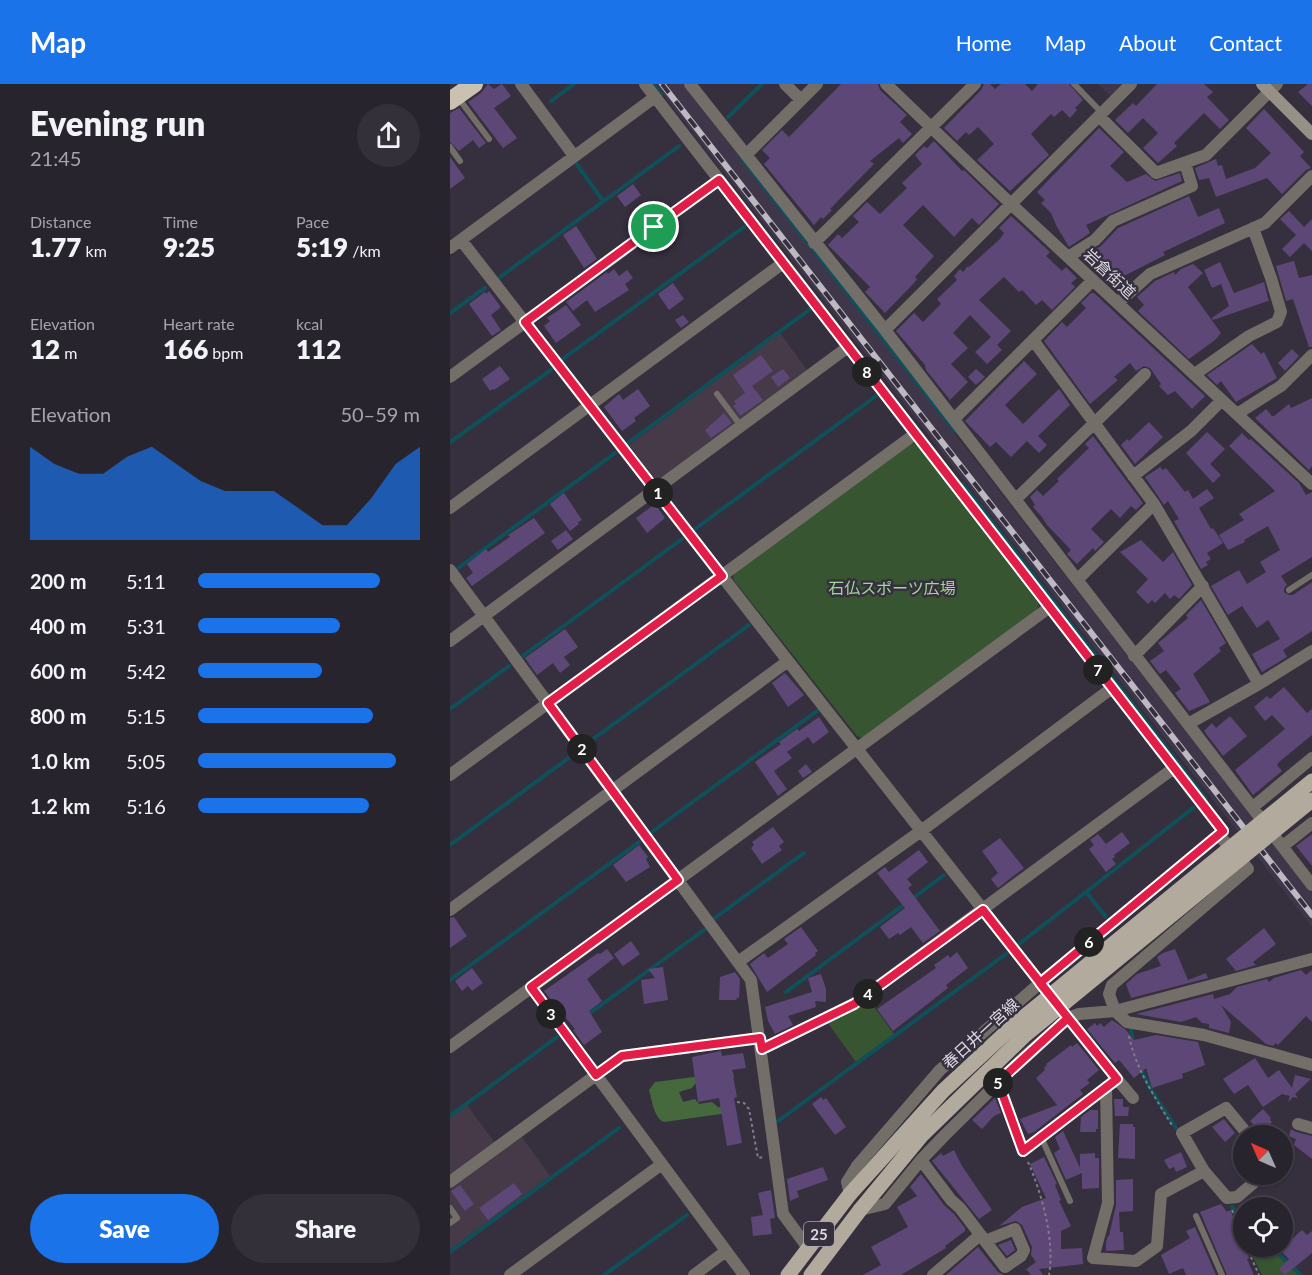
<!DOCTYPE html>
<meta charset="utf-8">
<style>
body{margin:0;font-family:Lato,"Noto Sans JP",sans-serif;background:#34303a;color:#f1f3f6;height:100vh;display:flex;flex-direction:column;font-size:22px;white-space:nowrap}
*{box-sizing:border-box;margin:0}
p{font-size:20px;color:#a5a4aa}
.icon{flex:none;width:33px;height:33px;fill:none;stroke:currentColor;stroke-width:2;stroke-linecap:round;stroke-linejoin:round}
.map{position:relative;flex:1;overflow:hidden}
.details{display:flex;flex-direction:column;background:#28242e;width:450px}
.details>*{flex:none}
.needle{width:39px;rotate:315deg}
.controls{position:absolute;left:783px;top:1041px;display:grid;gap:12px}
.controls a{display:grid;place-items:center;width:60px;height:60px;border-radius:50%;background:#28242e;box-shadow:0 2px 4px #0004,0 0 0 2px #44414a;font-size:30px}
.pin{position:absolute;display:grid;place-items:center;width:51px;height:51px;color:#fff;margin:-26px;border:3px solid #fff;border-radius:50%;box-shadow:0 2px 6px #0007}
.km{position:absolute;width:30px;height:30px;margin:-15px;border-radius:50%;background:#222;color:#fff;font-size:16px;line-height:30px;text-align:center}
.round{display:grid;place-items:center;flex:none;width:63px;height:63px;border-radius:32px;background:#34303a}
.summary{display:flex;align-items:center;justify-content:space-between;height:102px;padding:0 30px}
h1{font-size:33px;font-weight:800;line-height:45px}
.stats{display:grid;grid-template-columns:repeat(3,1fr);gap:9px;height:102px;padding:6px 30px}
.stats div{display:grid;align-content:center}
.stats b{font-size:26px;font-weight:800}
.stats small{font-size:16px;font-weight:400}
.stats p{font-size:16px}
.chart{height:168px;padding:12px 30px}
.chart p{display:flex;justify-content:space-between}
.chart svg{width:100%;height:108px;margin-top:6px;fill:#1a73e8;opacity:.7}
.cta{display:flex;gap:12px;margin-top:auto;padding:12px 30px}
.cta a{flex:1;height:69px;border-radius:36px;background:#1a73e8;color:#fff;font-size:24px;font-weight:800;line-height:69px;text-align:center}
.cta a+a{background:#34303a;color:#f1f3f6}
ul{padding:0 30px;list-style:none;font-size:20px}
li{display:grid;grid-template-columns:96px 72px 1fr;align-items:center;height:45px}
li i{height:15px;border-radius:8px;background:#1a73e8}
header{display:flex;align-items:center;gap:36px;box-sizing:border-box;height:84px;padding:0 30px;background:#1a73e8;color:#fff}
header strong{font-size:28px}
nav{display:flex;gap:33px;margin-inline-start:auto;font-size:21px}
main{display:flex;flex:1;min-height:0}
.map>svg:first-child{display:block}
</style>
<header>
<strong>Map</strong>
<nav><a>Home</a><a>Map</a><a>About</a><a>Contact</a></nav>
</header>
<main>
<section class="details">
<div class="summary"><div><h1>Evening run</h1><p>21:45</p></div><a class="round"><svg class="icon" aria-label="share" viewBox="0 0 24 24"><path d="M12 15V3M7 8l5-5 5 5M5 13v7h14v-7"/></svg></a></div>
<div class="stats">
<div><p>Distance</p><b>1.77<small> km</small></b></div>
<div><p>Time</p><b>9:25</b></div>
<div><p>Pace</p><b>5:19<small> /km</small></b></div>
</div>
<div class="stats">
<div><p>Elevation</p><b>12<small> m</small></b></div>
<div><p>Heart rate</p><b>166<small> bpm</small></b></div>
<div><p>kcal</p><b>112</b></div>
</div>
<div class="chart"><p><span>Elevation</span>50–59 m</p>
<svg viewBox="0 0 160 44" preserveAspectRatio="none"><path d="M0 44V6L10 13L20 17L30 17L40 10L50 6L60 13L70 20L80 24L90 24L100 24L110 31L120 38L130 38L140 27L150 13L160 6V44z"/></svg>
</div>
<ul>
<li><b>200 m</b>5:11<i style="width:82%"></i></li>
<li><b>400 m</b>5:31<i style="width:64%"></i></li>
<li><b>600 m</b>5:42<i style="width:56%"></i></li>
<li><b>800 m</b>5:15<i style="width:79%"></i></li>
<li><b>1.0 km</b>5:05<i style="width:89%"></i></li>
<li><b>1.2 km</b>5:16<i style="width:77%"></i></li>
</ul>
<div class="cta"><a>Save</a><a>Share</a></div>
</section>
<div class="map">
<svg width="862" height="1191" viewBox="0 0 862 1191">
<rect width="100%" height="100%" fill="#36303e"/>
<path fill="#463948" d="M330 249 357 286 210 394H204L179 361Z
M17 1021 45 1059 0 1092V1033Z
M72 1053 100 1092 0 1166V1106Z"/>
<path fill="#3f364a" d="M205 0H233L862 809V843Z
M648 0H674L661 13Z"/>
<path fill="#365530" d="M467 359 589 520 587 526 413 654 407 652 283 495 284 490 460 360Z
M419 916 444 950 406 978 377 938 405 926Z
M798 1163H819L850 1191H812Z"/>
<path fill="#45693d" d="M283 988 284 993 245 1000 242 1004 229 1008 233 1018 245 1015 249 1020 262 1018 268 1023 285 1024 286 1025 285 1028 214 1038C204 1034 202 1016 199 1006L205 998Z"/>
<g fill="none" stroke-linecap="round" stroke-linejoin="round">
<path stroke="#0e515a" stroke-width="4" d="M203 0 211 11
M101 17 124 0
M278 33 312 0
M292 75 505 347
M126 79 153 117
M50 193 229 62
M0 229 35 204
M110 277 294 143
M0 358 101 286
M178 359 359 226
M512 399 755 714
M245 445 426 312
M7 485 165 369
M70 574 232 455
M0 625 59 582
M135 661 299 541
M199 750 367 627
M0 761 124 670
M462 815 494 791
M656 833 636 808 743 724
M262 836 354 769
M569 860 636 808
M0 896 189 758
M336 908 456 819
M136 932 254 846
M681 944 683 958
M690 983 700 1004 726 1044
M0 1032 107 953
M328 1037 556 870
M782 1123 794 1138
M820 1162 851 1191
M0 1168 169 1044
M154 1191 237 1131"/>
</g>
<path fill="#5d4776" d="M38 0 44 5 52 0 61 12 44 24 67 54 53 64 18 18 31 9Z
M391 0H428L430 6 457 31 450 38 462 50 453 59 449 54 420 77 424 80 380 125 382 126 373 135 371 133 364 141 314 80 320 74 312 66 332 46 339 53Z
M534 0H540L545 5 551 0H575L582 7 588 0H619L633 16 625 24 627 26 620 34 612 26 604 33 601 30 581 50 599 71 560 107 527 76 544 60 528 43 519 51 516 48 507 57 494 44 531 6Z
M707 0H754L763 8 757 13 779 36 770 45 754 29 724 59 727 62 708 79 693 64 708 49 693 34 678 49 665 36 683 19 686 22Z
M858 0H862V22L848 8Z
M9 24 36 59 29 64 23 56 9 67 0 58V29Z
M814 25 854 68 850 72 861 84 856 86 832 110 817 94 766 113 759 94 749 96 745 84 766 75 768 82 772 81 776 95 805 84 821 69 796 44Z
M649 44 674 68 660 82 677 98 696 90 705 97 730 89 732 97 636 141 640 149 619 163 607 143 601 129 591 119 595 116 587 108Z
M484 57 512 87 514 86 549 120 529 141 522 134 504 153 473 121 453 141 484 172 465 193 467 195 464 199 435 229 415 208 420 203 378 161 388 150 392 154 409 138 403 132 417 118 430 130 457 104 452 99 472 80 465 71 474 62 477 64Z
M0 73 15 94 0 105Z
M183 100 191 111 175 123 167 112Z
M739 112 748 133 769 124 775 139 713 168 715 171 672 193 678 199 668 208 656 197 658 195 651 188 655 184 643 168 638 170 651 162 668 144Z
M839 127 854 143 862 135V167L854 159 840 173 832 165 846 151 830 135Z
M561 132 600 168 596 172 612 187 616 183 627 194 621 199 625 203 602 226 592 216 586 221 572 206 569 208 554 193 544 202 529 216 561 247 547 261 552 266 537 280 525 268 541 253 520 231 503 249 518 264 501 280 518 298 500 316 476 286 475 281 446 247 464 229 473 238 491 220 487 215 507 196 504 192 510 185 513 188 518 182 519 183 550 155 554 149 549 144Z
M126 142 147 175 134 184 113 151Z
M844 177 849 194 862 191V263H859L843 215 836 217 826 182Z
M770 178 784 209 814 198 819 218 818 217 763 236 762 234 779 222 771 200 762 204 754 186Z
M743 180 753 189 738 203 771 249 765 256 739 275 688 227 694 221 687 213 705 197 724 188 725 191 731 185Z
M164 185 169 192 177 186 183 194 175 200 179 206 145 228 137 216 123 227 116 218 157 188 158 190Z
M223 199 234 215 219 226 208 210Z
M39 207 50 222V224L41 231 51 246 42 252 19 220 35 208 36 210Z
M641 209H644L755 312 742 325 725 307 718 311 709 302 711 300 700 284 694 282 686 287 680 279 664 293 668 296 640 320 594 257 612 238 617 243 636 224 631 219Z
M116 221 131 241 106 259 94 242 100 237 97 234Z
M233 231 239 238 231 244 225 236Z
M802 260 811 270 814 268 827 294 786 318 771 297 767 301 757 291Z
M842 265 849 272 835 287 828 279Z
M311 271 323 287 302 302 313 316 290 332 283 322 286 320 284 317 295 309 283 291Z
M574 277 587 290 555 321 573 340 609 305 620 321 588 352 597 361 589 369 577 357 561 373 546 358 540 363 515 337Z
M50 282 60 295 44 306 43 305 40 307 32 295Z
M333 285 340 294 328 303 321 293Z
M526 285 535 293 526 301 518 293Z
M188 305 200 322 184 334 186 337 172 347 154 323 169 310 173 316Z
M862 314V382L859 386 805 334 816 325 822 332H824L839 320 841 324Z
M274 329 282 339 261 354 255 346Z
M699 338 713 353 685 380 671 361 677 355 679 357Z
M757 348 775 365 760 380 771 391 763 399 736 369Z
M792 349 799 356 801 355 849 399 856 411 862 408V473L831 492 837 501 834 504V508L839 511H843L862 498V547L833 566 837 573 812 588 802 570 830 555 818 536 807 544 792 522 778 531 761 502 789 486 797 500 816 488 810 478 830 466 818 442 794 456 795 458 778 466 769 451 794 436 789 430 825 407 779 362Z
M643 352 693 419 686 426 681 422 670 434 661 425 641 445 654 458 645 467 643 464 627 480 617 470 621 466 597 441 592 433 583 423 585 421 580 413 587 406 593 412 609 397 607 395 639 364 635 360Z
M710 383 713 386 716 384 735 408 738 406 743 415 757 405 764 414 749 424 761 445 763 444 773 459 757 469 761 475 756 478 758 481 751 485 724 437 729 435 718 417 714 421 695 393Z
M114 409 132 436 128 438 129 440 120 447 100 420Z
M205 420 215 434 197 449 186 434Z
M84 434 95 449 22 502 16 494 23 489 17 480 36 465 38 468 60 453 58 451Z
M116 446 123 455 108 466 101 457Z
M691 456 713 478 723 468 742 501 729 515 724 511 720 515 715 509 705 519 702 516 698 520 686 508 698 495 670 468Z
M751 516 776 559 769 564 771 567 743 590 760 618 739 627 725 609 731 605 716 586 710 590 700 577 714 567 708 559 738 534 736 531Z
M115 545 128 563 114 573 120 581 110 589 103 579 87 591 75 574Z
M335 589 354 611 338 623 322 599Z
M834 603 857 629 862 625V651L829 678 827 681 832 687 803 711 785 686 835 645 822 631 815 637 804 623 817 612 820 615Z
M780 632 797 652 773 672 754 647 762 639 766 644Z
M369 633 379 648 363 660 358 653 337 668 342 674 324 687 337 705 328 712 305 678 331 660 329 658 347 645 349 647Z
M356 680 362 688 353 694 348 687Z
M323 743 334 758 329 762 332 766 312 780 301 764 304 761 302 758Z
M672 748 680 759 664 771 665 773 662 775 666 780 656 788 639 765 644 761 640 756 648 750 656 760Z
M862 750V782L846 762Z
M550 754 574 784 548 804 541 795 548 789 532 767Z
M189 761 198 773 196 775 200 783 176 798 163 781Z
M469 766 478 778 457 795 462 801 458 804 490 847 473 859 461 843 450 851 448 849 439 855 430 843 455 824 427 789 435 783 439 788Z
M4 833 17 852 0 864V834Z
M351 843 368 867 365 869 366 871 317 908 300 880 314 869 318 874 338 860 334 855Z
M814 844 826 860 803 878 806 881 786 887 776 875Z
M181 857 190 870 173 882 164 870Z
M157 865 164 874 137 895 152 917 139 927 152 948 134 961 123 946 125 945 94 907 148 869 150 870Z
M725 865 738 896 756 889 758 894 681 914 676 900 687 890 711 882 707 873 713 869Z
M507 868 518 884 496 901 498 904 443 947 427 925 486 884 484 881 498 871 500 874Z
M213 883 218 916 194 920 191 896 205 894 198 885Z
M22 884 33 899 22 907 18 902 12 907 5 897Z
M851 886 856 891 862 886V938L856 932 828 961 826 959 823 962 816 960 771 921 781 938 779 949 759 944V940L752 939 746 933 731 938 686 930 763 910 764 915 780 910 787 903 817 895 819 898 824 894Z
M285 888 290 895 289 914H287L286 916H269L270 893Z
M371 890 376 905V918L365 917 366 923 338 932 343 941 325 950 318 937 315 923 362 908 358 894Z
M662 936 676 946 684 956 706 951 748 958 755 981 732 990 733 994 702 1004 696 984 684 994 669 976 665 979 637 945 645 939 647 942 650 939 654 943Z
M627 959 649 986 637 996 640 999 630 1006 633 1010 584 1048 578 1050 570 1035 607 1021 586 994 595 986 594 984 597 981 596 980 621 961 622 963Z
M271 967 272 972 293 969 296 984 282 986 287 1013 284 1014 292 1059 277 1062 269 1014 248 1018 242 973Z
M805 974 818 994 829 986 842 1004 845 991 861 995 845 1010 848 1014 843 1013 838 1018 840 1012 832 1010 813 1023 798 1001 784 1010 773 995Z
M371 1013 373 1016 376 1014 396 1043 385 1051 362 1020Z
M545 1014 551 1029 544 1032 532 1045 522 1036Z
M664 1015H673V1023H679L678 1032H665Z
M813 1025 821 1034 820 1036 822 1038 810 1048 800 1037Z
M640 1026H648V1045H646V1048H630L631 1033Z
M774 1035 785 1049 775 1058 762 1043Z
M670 1040H683V1043H685V1075L668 1074Z
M841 1045 846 1048 862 1052V1075L844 1061 846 1055 839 1052Z
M613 1047 630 1084V1070L645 1069V1074H649V1104L632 1105V1089L616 1096 604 1069 610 1065 605 1053Z
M504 1066 512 1082 542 1126 529 1135 482 1077 491 1069 493 1072Z
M731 1068 737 1083 726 1088 724 1083 719 1085 714 1076Z
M594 1073 607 1100 605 1101 611 1116 609 1117 621 1142 611 1147V1165L632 1164 633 1180 589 1185 593 1191H581L577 1186H575L586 1178 581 1171 582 1163 572 1141 566 1137 549 1142 572 1123 596 1114 580 1080Z
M373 1083 378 1096 347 1107 349 1113 340 1117 337 1095Z
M471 1090 494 1121 504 1130 515 1144V1147L495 1162 496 1164 451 1191H413L431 1181 421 1163 458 1143 447 1123 467 1112 460 1103Z
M683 1095V1127L669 1128 670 1148H673L674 1166 656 1167V1158L658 1152H659L666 1121V1096Z
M64 1099 72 1110 38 1136 29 1124Z
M10 1101 24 1120 15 1127 1 1107Z
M321 1106 325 1134 320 1135 322 1150 303 1152 301 1133 313 1131 308 1109Z
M771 1120 777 1128 780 1126 785 1137 782 1138 798 1171 799 1174 797 1175 804 1191H777L750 1128Z
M745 1143 766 1191H736L733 1184 719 1190 711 1171 740 1154 736 1147Z
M852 1146 857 1151 862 1147V1169L835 1191 829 1185 839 1175 830 1166Z
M561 1156 565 1166 557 1172 548 1161Z
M528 1163 548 1188 554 1191H496Z"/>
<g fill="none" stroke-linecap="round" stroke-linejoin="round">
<path stroke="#807c87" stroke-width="2" stroke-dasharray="3 3" stroke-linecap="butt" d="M679 952C686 986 705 1013 723 1043
M287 1018 294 1019 299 1025 308 1074 314 1073
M578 1078C592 1110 605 1156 599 1191
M782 1126 794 1157
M796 1162 809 1191"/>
<path stroke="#736f68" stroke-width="6" d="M624 0 652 29
M9 15 39 55
M0 63 10 77
M267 310 291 342
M839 506 862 491
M591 1053 620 1117
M0 1124 7 1134 0 1139
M746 1132 772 1191"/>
<path stroke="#736f68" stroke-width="12" d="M71 0 124 72
M195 0 773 747 590 899 490 986 407 1082 397 1098 400 1110
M240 0 435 246 738 640 809 600 862 567
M335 0 351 16
M436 0 561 120 862 400
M649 32 706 89 756 71 827 0
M296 71 367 0
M11 156 338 577 618 934 629 930 665 927 862 875
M364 159 525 0
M0 164 205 13
M618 173 645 156 663 137 742 102 735 79
M668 219 700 190 815 139 862 92
M435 246 681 0
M583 256 704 420 809 600
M745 290 799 252 827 238 831 228 821 194 803 144
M0 293 269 96
M787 330 831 302 862 271
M504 335 643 196
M683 392 741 347 772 316
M566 415 695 290
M0 424 333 179
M0 486 301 896 333 1130 358 1164
M627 496 704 420
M0 557 398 263
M684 572 753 502
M738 640 862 801
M0 691 465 350
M803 723 862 674
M769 751 798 785 662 901 659 910 665 927 677 938 754 951 862 981
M833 762 862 739
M0 826 338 577
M288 878 471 747 662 604
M81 903 294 1191
M0 963 600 523
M312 965 404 920 724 684
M667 995 683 1014
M656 1003 658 1119 643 1174 686 1177 707 1162 711 1110 754 1087
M848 1040 862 1044
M799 1052 776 1024 732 1049 754 1087 777 1114 787 1113 814 1090
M471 1076 501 1116 510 1124 555 1183 571 1172 574 1166 565 1145 535 1157
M0 1098 172 972 310 954
M410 1126 435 1120 471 1076 494 1052 574 973 618 934 667 995 573 1067 548 998
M60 1191 212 1080
M244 1191 276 1167
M483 1191 530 1151"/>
<path stroke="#969086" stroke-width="12" d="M812 0 862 50"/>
<path stroke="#b2aa9c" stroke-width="15" d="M338 1191 400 1110
M361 1191 410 1126"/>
<path stroke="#cac1b0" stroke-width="18" d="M0 17 24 0"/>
<defs>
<path id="rail" d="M212 0 862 831"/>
</defs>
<use href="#rail" stroke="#bcb9c3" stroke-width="6"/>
<use href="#rail" stroke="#36303e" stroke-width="4" stroke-dasharray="11" stroke-linecap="butt"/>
<path stroke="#b2aa9c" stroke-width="15" d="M400 1110 493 1007 564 941 862 697
M410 1126 472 1051 574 952 862 716"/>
</g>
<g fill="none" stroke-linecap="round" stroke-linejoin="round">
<defs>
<path id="route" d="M204 143 75 238 272 492 98 619 228 796 81 903 146 991 172 972 310 954 312 965 404 920 533 826 618 934 548 998 573 1067 667 995 590 899 773 747 269 96 204 143"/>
</defs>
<use href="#route" stroke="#fff" stroke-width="12"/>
<use href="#route" stroke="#e11d48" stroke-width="8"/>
</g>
<g text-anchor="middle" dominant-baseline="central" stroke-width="5" stroke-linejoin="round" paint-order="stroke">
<rect fill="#36303e" stroke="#aaa6b1" stroke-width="1.5" x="354" y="1138" width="30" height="24" rx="4.5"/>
<g font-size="15" font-weight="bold" fill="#dcd9e2">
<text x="369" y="1150">25</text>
</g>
<g font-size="16" fill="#dcd9e2" stroke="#36303e">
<text transform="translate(660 189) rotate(43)">岩倉街道</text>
<text transform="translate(530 949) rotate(-42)">春日井一宮線</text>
</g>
<g font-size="16" fill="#9fd793" stroke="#36303e">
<text x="442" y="503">石仏スポーツ広場</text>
</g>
</g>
</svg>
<div class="controls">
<a><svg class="needle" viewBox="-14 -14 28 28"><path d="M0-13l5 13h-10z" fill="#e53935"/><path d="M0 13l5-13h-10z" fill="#a5a4aa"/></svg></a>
<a><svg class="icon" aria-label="locate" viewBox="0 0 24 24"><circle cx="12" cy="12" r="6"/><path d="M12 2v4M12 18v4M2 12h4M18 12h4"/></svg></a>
</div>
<div class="pin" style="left:204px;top:143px;background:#1e9e55"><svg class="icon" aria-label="arrive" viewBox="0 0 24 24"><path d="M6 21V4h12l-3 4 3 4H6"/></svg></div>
<b class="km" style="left:208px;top:409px">1</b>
<b class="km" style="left:132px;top:665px">2</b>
<b class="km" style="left:101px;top:930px">3</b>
<b class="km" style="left:418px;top:910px">4</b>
<b class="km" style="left:548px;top:999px">5</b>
<b class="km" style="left:639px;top:858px">6</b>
<b class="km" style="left:648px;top:586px">7</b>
<b class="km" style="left:417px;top:288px">8</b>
</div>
</main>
